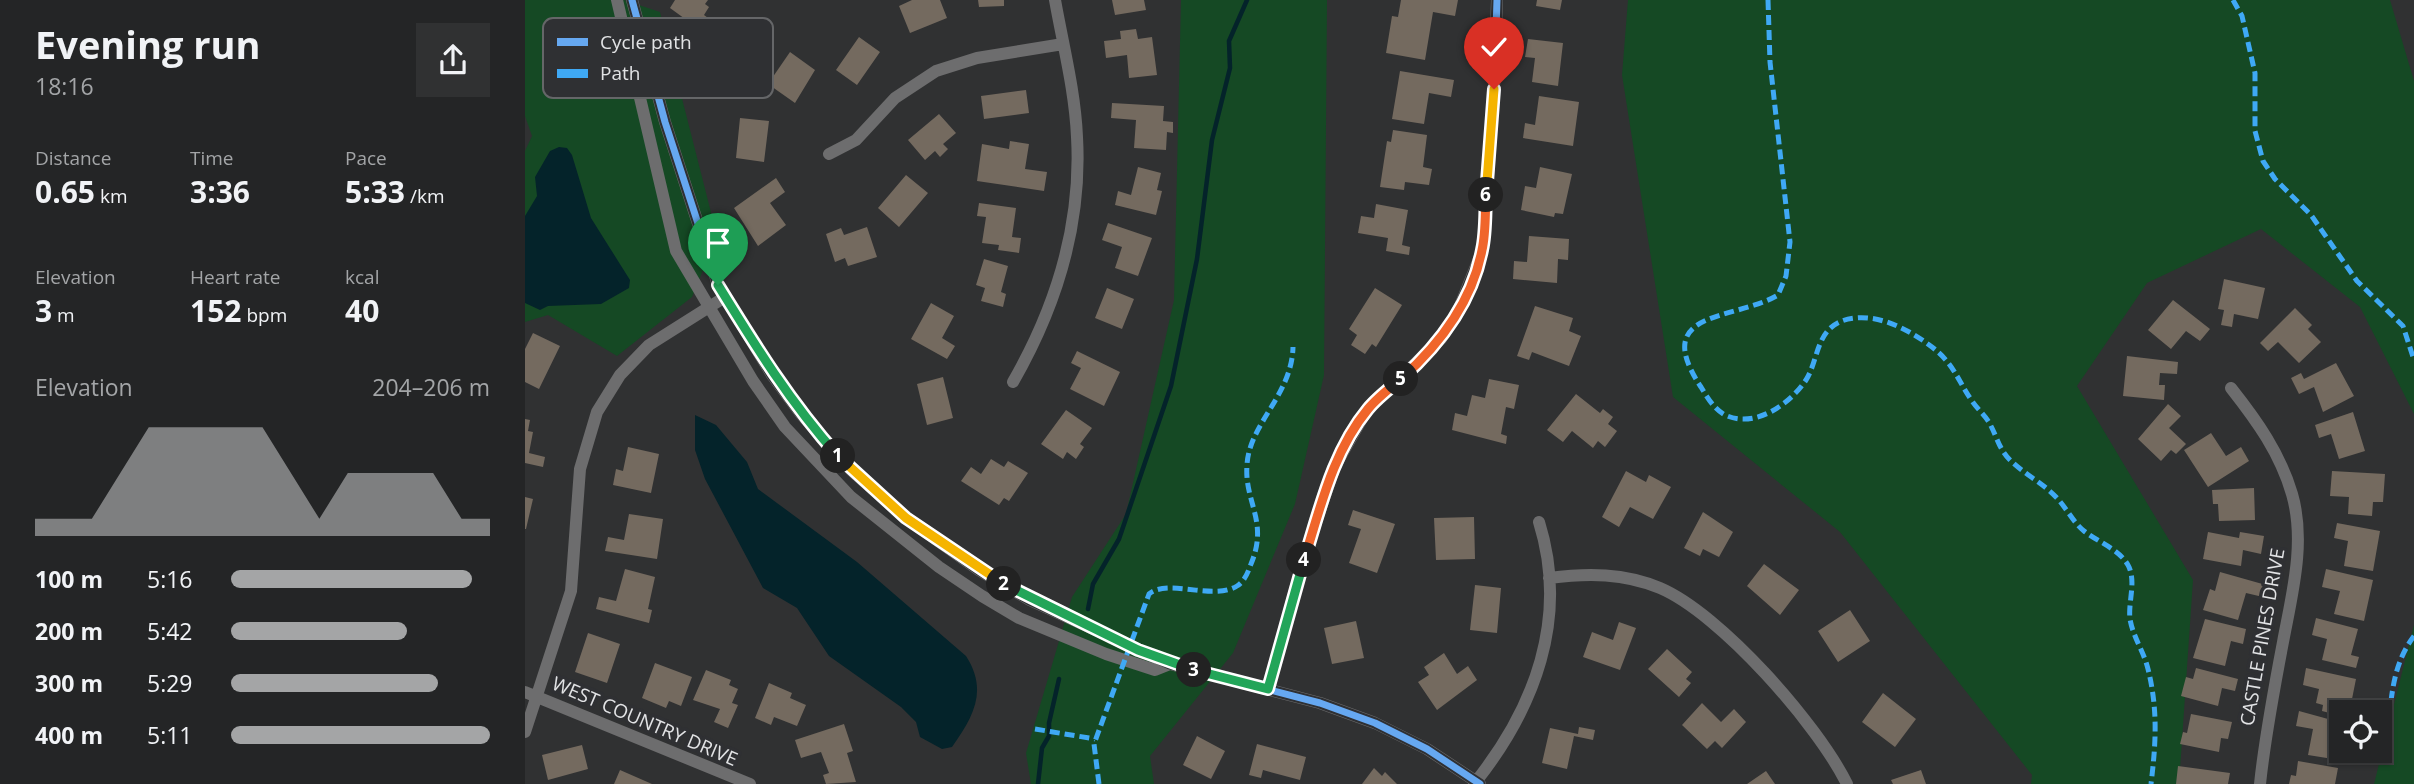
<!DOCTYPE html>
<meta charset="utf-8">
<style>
body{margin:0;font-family:"Open Sans",sans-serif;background:#303132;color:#f1f3f6;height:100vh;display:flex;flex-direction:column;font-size:26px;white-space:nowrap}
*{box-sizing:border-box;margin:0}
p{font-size:23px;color:#a3a5a7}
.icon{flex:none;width:38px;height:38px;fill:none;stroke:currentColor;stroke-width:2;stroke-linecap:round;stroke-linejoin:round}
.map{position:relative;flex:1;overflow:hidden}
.details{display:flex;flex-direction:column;background:#242526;width:525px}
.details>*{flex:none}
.buttons{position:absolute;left:1804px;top:700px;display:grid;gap:14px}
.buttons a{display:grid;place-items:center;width:63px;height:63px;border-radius:0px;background:#242526;box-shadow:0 2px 5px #0004,0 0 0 2px #414243;font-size:35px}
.pin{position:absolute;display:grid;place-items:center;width:60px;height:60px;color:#fff;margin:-72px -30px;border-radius:50% 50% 50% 0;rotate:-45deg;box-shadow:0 0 7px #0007}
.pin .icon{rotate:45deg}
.km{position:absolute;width:35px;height:35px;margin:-18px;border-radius:50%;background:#222;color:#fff;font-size:19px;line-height:35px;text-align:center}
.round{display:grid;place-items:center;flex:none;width:74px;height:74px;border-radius:0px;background:#303132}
.head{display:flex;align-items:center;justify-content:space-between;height:119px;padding:0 35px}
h1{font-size:38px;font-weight:700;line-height:52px}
.stats{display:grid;grid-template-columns:repeat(3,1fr);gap:10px;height:119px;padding:7px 35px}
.stats div{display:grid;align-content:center}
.stats b{font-size:30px;font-weight:700}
.stats small{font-size:19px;font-weight:400}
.stats p{font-size:19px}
.chart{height:196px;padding:14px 35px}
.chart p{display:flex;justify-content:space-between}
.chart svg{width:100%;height:126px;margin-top:7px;fill:#a4a5a6;opacity:.7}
ul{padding:0 35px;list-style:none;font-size:23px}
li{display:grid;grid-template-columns:112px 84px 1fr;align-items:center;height:52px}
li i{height:18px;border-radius:9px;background:#a4a5a6}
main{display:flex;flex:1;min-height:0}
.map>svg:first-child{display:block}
</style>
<main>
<section class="details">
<div class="head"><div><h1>Evening run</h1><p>18:16</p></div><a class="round"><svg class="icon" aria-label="share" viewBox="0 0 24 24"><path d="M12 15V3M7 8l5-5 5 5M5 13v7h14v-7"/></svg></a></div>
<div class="stats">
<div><p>Distance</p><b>0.65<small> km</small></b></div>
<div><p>Time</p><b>3:36</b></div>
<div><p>Pace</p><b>5:33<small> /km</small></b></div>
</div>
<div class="stats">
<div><p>Elevation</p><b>3<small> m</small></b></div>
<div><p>Heart rate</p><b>152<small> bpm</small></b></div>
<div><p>kcal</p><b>40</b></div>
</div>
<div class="chart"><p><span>Elevation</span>204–206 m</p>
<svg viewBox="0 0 160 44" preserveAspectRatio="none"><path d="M0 44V38L10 38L20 38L30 22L40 6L50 6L60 6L70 6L80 6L90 22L100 38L110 22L120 22L130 22L140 22L150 38L160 38V44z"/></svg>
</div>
<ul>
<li><b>100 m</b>5:16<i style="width:93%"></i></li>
<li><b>200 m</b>5:42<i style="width:68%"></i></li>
<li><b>300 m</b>5:29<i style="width:80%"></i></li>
<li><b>400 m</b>5:11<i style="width:100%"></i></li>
</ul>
</section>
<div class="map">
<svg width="1889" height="784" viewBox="0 0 1889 784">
<rect width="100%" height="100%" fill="#303132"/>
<path fill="#154924" d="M0 0H99L135 12 192 236 167 297 92 356 23 315 0 322V151L7 136 0 116Z
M656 0H802L799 375 770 504 708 653 625 756 629 784H506L501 753 547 597 601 514 649 300Z
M1103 0H1865L1889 81V414L1835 307 1736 229 1622 283 1552 386 1668 580 1654 784H1506L1507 775 1315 532 1148 397 1097 75Z
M1889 625V784H1849Z"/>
<path fill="#04232a" d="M34 147 42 148 47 155 66 218 105 280 104 288 76 304 23 306 15 310 0 303V216L12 196 10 177 25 151Z
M170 415 191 425 222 462 233 489 332 562 441 656C463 690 449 716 427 747L417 749 395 737 391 722 376 707 304 656 272 608 238 588 180 479 170 450Z"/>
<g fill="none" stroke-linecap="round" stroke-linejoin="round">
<path stroke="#04232a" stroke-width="4.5" d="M563 609 568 584 594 539 646 386 672 259 687 140 705 68 704 41 722 0
M513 784 517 748 524 736V723L534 679"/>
</g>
<path fill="#746a5f" d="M150 0H183L180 4 184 7 179 15 187 21 178 32 145 8Z
M387 0H415L422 18 385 33 374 6Z
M453 0H479V6L454 7Z
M587 0H619L621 10 590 15Z
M876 0H933L930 16 908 12 900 60 861 53 867 16 873 17Z
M1012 0H1037L1035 10 1011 6Z
M611 29 613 39 627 37 632 75 604 78 602 55 581 58 579 41 596 39 595 31Z
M334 37 355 52 332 85 311 70Z
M1003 39 1038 43 1033 86 1007 82 1010 58 1000 57Z
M265 52 290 70 270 103 243 84Z
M875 71 929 80 926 97 904 93 899 124 867 119Z
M501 90 504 113 459 119 456 96Z
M1014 96 1054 102 1048 146 998 138 1000 123 1010 125Z
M587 103 639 106 638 121 648 122V133L642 132 641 150 609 148 611 120 586 118Z
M414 114 431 133 418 144 423 149 415 157 410 151 400 160 383 140Z
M215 118 244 121 239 162 211 158Z
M868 130 902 135 898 167 907 169 904 185 880 182 879 190 855 187 862 141 866 142Z
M485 141 504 144 500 169 522 172 519 191 452 181 457 144 484 149Z
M613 167 636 173 632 190 637 191 631 215 590 205 593 191 606 195Z
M1015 167 1047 174 1038 214 1030 213 1029 217 996 210 1000 186 1011 188Z
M381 175 403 193 374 227 353 208Z
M251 178 260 192 245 203 261 225 233 246 209 208Z
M454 203 491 208 487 237 496 238 494 253 473 250 474 245 457 243 461 217 452 216Z
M851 204 883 210 877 245 885 247 884 255 861 251 863 238 833 233 836 216 849 218Z
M583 223 627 238 613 276 590 268 597 247 577 240Z
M342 227 352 257 323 266 320 258 310 262 301 234 316 228 319 235Z
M1004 236 1044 239 1043 260 1033 259 1032 283 988 279 989 261 1002 262Z
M459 259 483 266 476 292 481 294 478 307 456 301 460 288 451 285Z
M1699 279 1740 288 1733 319 1709 314 1707 327 1696 325 1699 310 1693 309Z
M582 288 609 299 597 329 570 318Z
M850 288 877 305 851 347 847 344 840 354 826 345 832 335 824 329Z
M1648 300 1685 329 1675 341 1661 331 1646 349 1623 330Z
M406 303 429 316 417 338 430 346 422 359 386 339Z
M1010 306 1048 318 1044 331 1056 336 1044 366 1007 352 1004 360 992 356Z
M1770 308 1787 325 1783 329 1796 342 1774 363 1753 342 1743 351 1735 343Z
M8 333 35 346 14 389 0 382V349Z
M552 351 595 372 579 406 545 389 556 368 546 363Z
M1602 356 1653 362 1652 374 1635 373 1634 385H1640L1639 400 1598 396Z
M1811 363 1829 396 1798 412 1789 387 1774 394 1766 378 1776 373 1779 379Z
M418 377 428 418 402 425 392 384Z
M964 379 994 385 989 409 981 407 976 434 982 436 981 444 927 430 930 413 942 416 947 395 960 398Z
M1051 394 1075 413 1078 409 1088 417 1083 424 1092 431 1080 447 1073 441 1068 448 1047 431 1038 442 1022 430Z
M1643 404 1656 416 1644 428 1661 444 1651 454 1646 450 1636 461 1613 439Z
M541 410 567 428 555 444 559 447 551 459 542 452 538 459 516 444Z
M1828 412 1840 451 1814 459 1806 434 1794 438 1790 425Z
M0 419 5 420 3 431 8 432 4 453 20 457 18 467 0 463Z
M1686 433 1701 456 1716 447 1724 461 1683 487 1659 450Z
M103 447 134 454 126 493 88 485 91 469 98 471Z
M466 459 479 467 483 461 503 473 484 501 479 498 474 505 436 481 446 467 456 474Z
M1101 471 1121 482 1124 475 1146 487 1128 519 1105 507 1094 527 1077 517Z
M1807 471 1860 474 1858 502H1848L1847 516 1823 514 1824 497 1805 496Z
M1729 488 1730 520 1694 521 1693 504H1688L1687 490Z
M0 497 8 499 1 529H0Z
M828 510 870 524 852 573 824 563 836 529 823 525Z
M1178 512 1208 532 1194 557 1178 549 1175 556 1159 548Z
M104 514 138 519 132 559 80 551 83 537 99 540Z
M949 517 950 559 911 560 909 518Z
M1812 523 1855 531 1848 571 1819 566 1823 541 1809 538Z
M1683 532 1714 538 1715 532 1739 536 1736 554 1718 550 1716 566 1678 559Z
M1239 564 1274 590 1255 615 1222 586Z
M100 569 130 577 123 609 127 610 124 623 71 609 74 597 91 601Z
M1801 569 1848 580 1839 621 1809 614 1815 591 1797 587Z
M1695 572 1741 585 1738 597 1721 593 1713 620 1678 610 1685 589 1690 591Z
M950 585 976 588 972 633 945 630Z
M1325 610 1345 641 1313 662 1293 631Z
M1791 618 1833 629 1826 655 1834 657 1831 668 1797 660 1802 639 1787 635Z
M1680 619 1721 629 1718 644 1706 641 1700 666 1668 658Z
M831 621 839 658 807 664 799 628Z
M1094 622 1111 628 1095 670 1058 657 1067 632 1088 640Z
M63 633 95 644 82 683 50 672Z
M1142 649 1167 672 1161 679 1166 683 1154 697 1123 669Z
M919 653 932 674 943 666 952 680 912 710 893 682 904 675 899 667Z
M130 663 167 677 156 706 144 701 141 708 117 698Z
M1671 668 1713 679 1710 691 1697 688 1693 706 1656 696 1661 677 1668 679Z
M1781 668 1831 679 1825 709 1819 708 1816 716 1797 711 1798 705 1791 703 1794 689 1778 685Z
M181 670 206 680 204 685 213 689 207 703 213 705 203 728 189 722 195 709 168 700Z
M244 683 267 693 265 698 281 705 272 726 249 717 246 725 230 718Z
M1358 693 1391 719 1370 747 1337 722Z
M1177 703 1196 722 1209 709 1221 722 1197 748 1190 741 1182 749 1157 725Z
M1774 711 1814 722 1811 739 1816 740 1817 754 1809 752 1808 759 1783 755 1788 729 1771 726Z
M1666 714 1707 722 1703 739 1696 738 1694 752 1655 744 1658 732 1662 733Z
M319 724 328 751 322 753 331 782 301 784 298 775 304 773 296 752 276 758 270 740Z
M1054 727 1070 730 1068 740 1049 736 1042 769 1017 763 1025 728 1053 734Z
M672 736 700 751 686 779 658 765Z
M732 744 781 757 775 780 738 770 736 778 724 775Z
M57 745 63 769 23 780 17 755Z
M1773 761 1813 768 1810 784H1764L1766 775 1771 776Z
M1653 766 1705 773 1703 784H1651Z
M849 768 857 776 860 772 872 784H837Z
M95 770 127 784H89Z
M1396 770 1401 784H1368L1366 780Z
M1241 771 1250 784H1222Z"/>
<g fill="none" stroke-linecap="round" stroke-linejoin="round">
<path stroke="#6d6d6e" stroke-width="12" d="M92 0 151 251 228 381 260 427 326 497 414 567 457 596 494 618 581 654 630 670 645 664
M107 0 140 122 193 285 247 375 276 414 327 471 381 518 454 570 505 600 645 664 795 703 850 723 902 749 955 784
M304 154 331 140 370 98 411 71 452 58 538 44
M488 382C531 307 557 225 552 137 550 91 538 45 530 0
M1706 388C1732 421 1755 453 1767 494 1781 542 1767 594 1758 642 1749 689 1740 736 1735 784
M1024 578C1063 573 1099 573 1135 588 1196 614 1293 725 1322 784
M743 689 778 561 810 466 843 408 916 339 933 311 958 249 969 89 972 0
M0 692 225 784
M0 732 46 591 55 469 72 412 95 375 124 345 200 297
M949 784C1010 708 1044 618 1014 522"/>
<path stroke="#3fa9f5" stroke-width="5" stroke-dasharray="10 5" stroke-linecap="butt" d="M1243 0 1245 62 1265 242 1261 276 1253 295C1209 321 1124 309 1176 387 1182 397 1189 409 1200 415 1230 429 1265 404 1281 380 1295 358 1290 322 1330 318 1357 315 1386 331 1407 347 1429 364 1432 379 1447 401 1453 410 1462 417 1466 426 1473 440 1475 451 1487 462 1501 475 1519 484 1532 498 1542 509 1548 522 1559 531 1573 542 1596 550 1604 567 1611 583 1603 602 1605 619 1608 637 1619 652 1623 669 1633 709 1631 743 1626 784
M1708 0 1717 16 1730 73V131L1738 161 1750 179 1786 215 1832 281 1878 326 1889 360
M1866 701C1869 677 1874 656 1889 636
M510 729 570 739
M574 784 569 744 624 594C643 578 688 601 712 586 720 581 723 572 726 564 744 521 719 502 722 465 724 424 767 395 768 347"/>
<defs>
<path id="cycleway" d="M107 0 140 122 193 285 247 375 276 414 327 471 381 518 454 570 505 600 645 664 795 703 850 723 902 749 955 784
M743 689 778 561 810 466 843 408 916 339 933 311 958 249 969 89 972 0"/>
</defs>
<use href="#cycleway" stroke="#2f3033" stroke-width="11"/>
<use href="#cycleway" stroke="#66a8f1" stroke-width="7"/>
</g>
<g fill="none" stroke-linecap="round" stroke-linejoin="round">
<defs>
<path id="split-1" d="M193 285C231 347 265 402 313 456"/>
<path id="split-2" d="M313 456 381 518 479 584"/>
<path id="split-3" d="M479 584 613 650 669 670"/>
<path id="split-4" d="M669 670 743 689 779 560"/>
<path id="split-5" d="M779 560C795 509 808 451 843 409 852 398 865 388 876 379"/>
<path id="split-6" d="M876 379C914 345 947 302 957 250 961 233 960 213 961 195"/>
<path id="split-7" d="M961 195 969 89"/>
</defs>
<use href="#split-1" stroke="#fff" stroke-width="14"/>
<use href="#split-2" stroke="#fff" stroke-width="14"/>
<use href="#split-3" stroke="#fff" stroke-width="14"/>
<use href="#split-4" stroke="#fff" stroke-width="14"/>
<use href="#split-5" stroke="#fff" stroke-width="14"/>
<use href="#split-6" stroke="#fff" stroke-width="14"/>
<use href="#split-7" stroke="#fff" stroke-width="14"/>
<use href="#split-1" stroke="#22a559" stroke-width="9"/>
<use href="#split-2" stroke="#f5b400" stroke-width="9"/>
<use href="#split-3" stroke="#22a559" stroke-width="9"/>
<use href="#split-4" stroke="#22a559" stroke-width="9"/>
<use href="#split-5" stroke="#f0652b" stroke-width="9"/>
<use href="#split-6" stroke="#f0652b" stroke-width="9"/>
<use href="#split-7" stroke="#f5b400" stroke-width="9"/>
</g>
<g text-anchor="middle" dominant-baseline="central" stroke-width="7" stroke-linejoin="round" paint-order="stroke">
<g font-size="19" fill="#e2e3e5" stroke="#2f3033">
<text transform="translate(1737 637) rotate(-80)">CASTLE PINES DRIVE</text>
<text transform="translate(120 721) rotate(23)">WEST COUNTRY DRIVE</text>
</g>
</g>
<rect x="18" y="18" width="230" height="80" rx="10" fill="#2f3033" stroke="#656668" stroke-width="2"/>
<rect x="32" y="38" width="31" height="8" fill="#66a8f1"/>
<rect x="32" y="69" width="31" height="9" fill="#3fa9f5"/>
<g font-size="19" fill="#e2e3e5">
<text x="75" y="49">Cycle path</text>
<text x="75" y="80">Path</text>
</g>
</svg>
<div class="buttons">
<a><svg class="icon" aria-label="locate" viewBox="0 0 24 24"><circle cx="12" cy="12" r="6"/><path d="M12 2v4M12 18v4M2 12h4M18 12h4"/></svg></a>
</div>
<div class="pin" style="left:193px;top:285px;background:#1e9e55"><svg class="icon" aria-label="arrive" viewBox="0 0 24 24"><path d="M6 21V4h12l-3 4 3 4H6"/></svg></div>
<div class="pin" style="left:969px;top:89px;background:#d93025"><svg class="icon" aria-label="check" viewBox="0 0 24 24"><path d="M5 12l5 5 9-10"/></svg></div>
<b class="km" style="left:313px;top:456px">1</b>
<b class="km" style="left:479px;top:584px">2</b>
<b class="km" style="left:669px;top:670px">3</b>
<b class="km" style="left:779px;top:560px">4</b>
<b class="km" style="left:876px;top:379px">5</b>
<b class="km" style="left:961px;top:195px">6</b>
</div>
</main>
